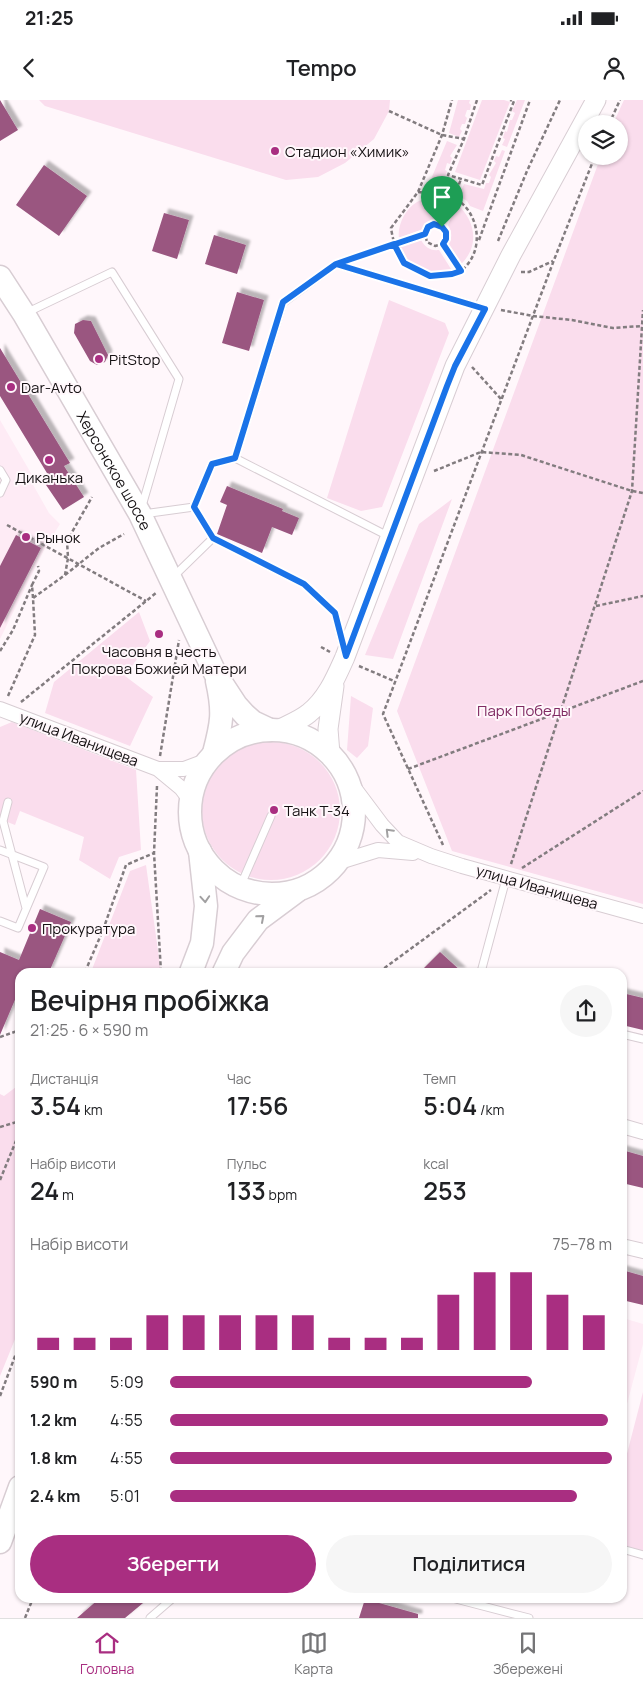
<!DOCTYPE html>
<html lang="uk">
<meta charset="utf-8">
<style>
body{margin:0;font-family:Manrope,sans-serif;background:#f6f6f6;color:#202124;height:100vh;display:flex;flex-direction:column;font-size:19px;white-space:nowrap}
*{box-sizing:border-box;margin:0}
p{font-size:16px;color:#757577}
.icon{flex:none;width:28px;height:28px;fill:none;stroke:currentColor;stroke-width:2;stroke-linecap:round;stroke-linejoin:round}
.map{position:relative;flex:1;overflow:hidden}
.side{position:absolute;left:15px;top:868px;width:612px;height:635px;display:flex;flex-direction:column;background:#fff;border-radius:15px;box-shadow:0 1px 4px #0004}
.side>*{flex:none}
.buttons{position:absolute;left:578px;top:15px;display:grid;gap:10px}
.buttons a{display:grid;place-items:center;width:50px;height:50px;border-radius:50%;background:#fff;box-shadow:0 1px 4px #0004;font-size:25px}
.pin{position:absolute;display:grid;place-items:center;width:42px;height:42px;color:#fff;margin:-51px -21px;border-radius:50% 50% 50% 0;rotate:-45deg;box-shadow:0 0 5px #0007}
.pin .icon{rotate:45deg}
.round{display:grid;place-items:center;flex:none;width:52px;height:52px;border-radius:26px;background:#f6f6f6}
.headline{display:flex;align-items:center;justify-content:space-between;height:85px;padding:0 15px}
h1{font-size:28px;font-weight:600;line-height:38px}
.figures{display:grid;grid-template-columns:repeat(3,1fr);gap:8px;height:85px;padding:5px 15px}
.figures div{display:grid;align-content:center}
.figures b{font-size:25px;font-weight:600}
.figures small{font-size:14px;font-weight:400}
.figures p{font-size:14px}
.chart{height:140px;padding:10px 15px}
.chart p{display:flex;justify-content:space-between}
.chart svg{width:100%;height:90px;margin-top:5px;stroke:#a92e81;stroke-width:6}
.primary-button{display:flex;gap:10px;margin-top:auto;padding:10px 15px}
.primary-button a{flex:1;height:58px;border-radius:30px;background:#a92e81;color:#fff;font-size:20px;font-weight:600;line-height:58px;text-align:center}
.primary-button a+a{background:#f6f6f6;color:#202124}
ul{padding:0 15px;list-style:none;font-size:16px}
li{display:grid;grid-template-columns:80px 60px 1fr;align-items:center;height:38px}
li i{height:12px;border-radius:6px;background:#a92e81}
.status{display:flex;justify-content:space-between;align-items:center;height:35px;padding:0 25px;background:#fff;direction:ltr}
.status svg{height:14px;fill:currentColor}
header{display:flex;justify-content:space-between;align-items:center;height:65px;padding:0 15px;background:#fff;font-size:22px;font-weight:600}
.tab-bar{display:flex;justify-content:space-around;align-items:center;height:70px;border-top:1px solid #e0e0e0;background:#fff;font-size:14px;color:#757577}
.tab-bar a{display:grid;justify-items:center;gap:2px}
.tab-bar .on{color:#a92e81}
.map>svg:first-child{display:block}
</style>
<div class="status"><b>21:25</b><svg viewBox="0 0 49 12"><path d="M0 12V9h3v3zM5 12V6h3v6zM10 12V3h3v9zM15 12V0h3v12zM26 1h20v11H26zM47 4h2v5h-2z"/></svg></div>
<header><svg class="icon" aria-label="back" viewBox="0 0 24 24"><path d="M15 5l-7 7 7 7"/></svg>Tempo<svg class="icon" aria-label="person" viewBox="0 0 24 24"><circle cx="12" cy="8" r="4"/><path d="M4 21q1-7 8-7t8 7"/></svg></header>
<div class="map">
<svg width="643" height="1518" viewBox="0 0 643 1518">
<defs>
<filter id="shadow"><feDropShadow dx="4.5" dy="-4.5" stdDeviation="1" flood-color="#0004"/></filter>
</defs>
<rect width="100%" height="100%" fill="#fff7fb"/>
<path fill="#feebf5" d="M0 320 32 375V383L49 413 60 424 44 450 0 539Z
M623 1218 643 1224V1244L623 1319Z"/>
<path fill="#fadded" d="M39 0H390L389 11 374 39 345 63 318 77 286 80 45 6Z
M458 0H470L469 3 471 5 470 10H467L465 16 467 18 465 24H462L460 29 462 31 459 37 449 33Z
M482 0H504L510 2 480 80 455 72Z
M517 0H525L507 47 502 45 505 39 503 38 505 31 507 32 510 20H512L515 13 512 11Z
M624 0H643V804L452 751 397 611 601 56H619V24H613Z
M447 41 457 45 450 56 452 58 450 64 447 63 445 70 447 71 445 77 456 81 451 93 444 89 431 90 429 84Z
M502 50 505 51 483 111 470 106 467 101 459 96 464 84 484 89 486 83H489L491 77 489 75 496 63 494 61 496 56 499 57Z
M429 97H440L449 100 440 121 435 120 427 122 423 129 399 138C397 126 405 109 417 102 420 100 425 99 429 97Z
M457 104C476 121 480 147 460 165L447 145C453 138 452 133 448 125Z
M421 140C425 147 430 151 439 150L451 169C430 177 409 169 400 147Z
M389 200 445 223 449 233 382 407 361 411 327 398Z
M452 399 393 559 365 555 419 424Z
M139 512 150 541 125 576 153 597 130 646 45 613 54 582Z
M351 596 373 608 368 646 357 658 347 650Z
M12 622 136 670 141 750 119 757 110 779 79 760 84 737 20 711 15 725 0 719V627Z
M202 711a69 69 0 1 1 138 0a69 69 0 1 1-138 0Z
M146 765 161 872H91L130 771Z
M20 984V1227L0 1276V994L4 996Z
M643 1292V1451L623 1445V1369Z"/>
<path fill="#9a5780" filter="url(#shadow)" d="M0 0 18 30 0 41Z
M44 65 87 96 59 136 16 105Z
M164 113 189 120 177 159 152 151Z
M214 135 246 145 237 174 205 164Z
M237 192 264 200 249 251 222 243Z
M83 220 91 221 108 255 105 262 97 265 90 261 74 233 75 224Z
M0 248 70 363 64 366 84 397 63 410 44 382 50 378 0 296Z
M227 386 283 409 282 411 299 418 292 435 272 427 262 453 217 434 227 405 220 402Z
M16 435 41 448 0 528V466Z
M40 809 71 822 49 872H20V888L0 935V852L19 860Z
M440 852 462 872H420Z
M622 893 643 898V930L622 925Z
M622 1050 643 1056V1088L622 1083Z
M622 1170 643 1176V1205L622 1200Z
M100 1498H149L125 1518H77Z
M365 1499 418 1514V1518H359Z"/>
<g fill="none" stroke-linecap="round" stroke-linejoin="round">
<defs>
<path id="service" d="M28 212 112 172 179 279 142 406
M0 370 6 380 0 393
M143 414 194 407
M390 437 235 358 283 203 336 164 482 208
M213 438 304 484 335 513 344 549
M173 477 213 438 194 407 212 364 235 358
M8 702 3 721 26 808
M0 750 44 767 18 828 0 821
M240 787 271 716
M481 872 506 779
M622 934 643 939
M622 1449 643 1455
M452 1498 529 1518
M150 1518 173 1498"/>
<path id="minor" d="M0 609 158 669 181 688 187 696 190 708
M158 669H184L208 660
M346 677 382 725 398 742 431 756 462 766 643 816
M336 763 378 750 413 753
M622 1026 643 1032
M622 1146 643 1151"/>
<path id="secondary" d="M278 630C288 625 301 620 309 613 327 599 336 577 345 557L455 266 511 155 596 0
M330 654 328 629 334 586"/>
<g id="trunk">
<path id="s1" d="M0 177 24 214 140 414 215 573 236 605 245 615 253 622 270 630"/>
<circle cx="272" cy="712" r="82"/>
<path d="M214 653C222 623 224 612 217 581"/>
<path d="M191 872 202 843 206 806 200 751"/>
<path d="M224 872 233 853 258 820 297 791"/>
<path d="M0 1442 20 1387"/>
</g>
</defs>
<use href="#service" stroke="#d8cdd3" stroke-width="9"/>
<use href="#minor" stroke="#d8cdd3" stroke-width="16"/>
<use href="#secondary" stroke="#d8cdd3" stroke-width="21"/>
<use href="#trunk" stroke="#d8cdd3" stroke-width="25"/>
<path stroke="#827c7f" stroke-width="2.5" stroke-dasharray="4 2.5" stroke-linecap="butt" d="M477 0 464 39 448 75 482 85 514 1 510 0
M389 11 442 35 464 39
M609 24 620 0
M418 92C430 93 445 92 455 98 480 113 485 151 462 170 448 181 417 176 405 163 396 154 393 140 391 128L418 92 442 35 452 0
M443 127 461 79
M479 140 530 0
M498 141 527 71 560 0
M443 144 461 171
M354 158 425 134 427 142 435 146 443 144 446 139C446 129 443 127 434 124L428 127 425 134
M521 172H529L553 161
M501 210 533 216 572 220 613 228 642 226
M472 267 501 299
M434 371 481 352 521 355 632 391 643 393
M7 425 146 501
M65 475 99 448 124 434
M33 498 32 485 39 471 38 466
M596 506 643 496
M321 547 330 552
M0 551 13 530 32 485
M359 566 394 581
M8 596 35 535 33 498 65 475 68 458 67 441 92 397
M21 602 156 493
M160 656 179 540
M408 669 643 581
M157 686 154 753 161 872
M443 745 383 614 554 160 595 56
M511 764 632 391 643 210
M522 768 643 691
M85 872 103 830 126 765 154 753
M379 872 491 790
M0 937 20 930
M0 1027 20 1021
M0 1080 20 1031
M0 1296 20 1243
M25 1518 33 1498"/>
<use href="#service" stroke="#fff" stroke-width="7"/>
<use href="#minor" stroke="#fff" stroke-width="14"/>
<use href="#secondary" stroke="#fff" stroke-width="19"/>
<use href="#trunk" stroke="#fff" stroke-width="22"/>
</g>
<defs><path id="oneway-chevron" d="M-2-3.5L2.5 0L-2 3.5" fill="none" stroke-width="1.6" stroke-linecap="round" stroke-linejoin="round" transform="scale(1.25)"/></defs>
<g stroke="#a1a0a1">
<use href="#oneway-chevron" transform="translate(389 732) rotate(-135)"/>
<use href="#oneway-chevron" transform="translate(205 799) rotate(86)"/>
<use href="#oneway-chevron" transform="translate(261 818) rotate(-41)"/>
</g>
<g fill="none" stroke-linecap="round" stroke-linejoin="round">
<defs>
<path id="route" d="M442 127 434 124 428 127 425 134 336 164 283 202 235 358 212 364 194 407 213 438 304 484 335 513 346 556 447 286 455 266 485 209 336 164 394 144 404 163 430 176 452 174 461 171 443 144 446 139V132L442 127"/>
</defs>
<use href="#route" stroke="#fff" stroke-width="10"/>
<use href="#route" stroke="#1a73e8" stroke-width="6"/>
</g>
<g fill="#a92e81" stroke="#fff7fb" stroke-width="2">
<circle cx="275" cy="51" r="5"/>
<circle cx="99" cy="259" r="5"/>
<circle cx="11" cy="287" r="5"/>
<circle cx="49" cy="360" r="5"/>
<circle cx="26" cy="437" r="5"/>
<circle cx="159" cy="534" r="5"/>
<circle cx="274" cy="710" r="5"/>
<circle cx="32" cy="828" r="5"/>
</g>
<g text-anchor="middle" dominant-baseline="central" stroke-width="4" stroke-linejoin="round" paint-order="stroke">
<g font-size="15" fill="#151113" stroke="#fff7fb" text-anchor="start">
<text x="285" y="51">Стадион «Химик»</text>
<text x="109" y="259">PitStop</text>
<text x="21" y="287">Dar-Avto</text>
<text x="49" y="377" text-anchor="middle">Диканька</text>
<text x="36" y="437">Рынок</text>
<text x="159" y="551" text-anchor="middle">Часовня в честь<tspan x="159" dy="17">Покрова Божией Матери</tspan></text>
<text x="284" y="710">Танк Т-34</text>
<text x="42" y="828">Прокуратура</text>
</g>
<g font-size="15" fill="#151113" stroke="#fff7fb">
<text stroke="none"><textPath href="#s1" startOffset="225">Херсонское шоссе</textPath></text>
<text transform="translate(79 639) rotate(21)">улица Иванищева</text>
<text transform="translate(537 787) rotate(16)">улица Иванищева</text>
</g>
<g font-size="15" fill="#802b63" stroke="#fff7fb">
<text x="524" y="610">Парк Победы</text>
</g>
</g>
</svg>
<div class="buttons">
<a><svg class="icon" aria-label="layers" viewBox="0 0 24 24"><path d="M12 4l9 5-9 5-9-5zM3 14l9 5 9-5"/></svg></a>
</div>
<div class="pin" style="left:442px;top:127px;background:#1e9e55"><svg class="icon" aria-label="arrive" viewBox="0 0 24 24"><path d="M6 21V4h12l-3 4 3 4H6"/></svg></div>
<section class="side">
<div class="headline"><div><h1>Вечірня пробіжка</h1><p>21:25 · 6 × 590 m</p></div><a class="round"><svg class="icon" aria-label="share" viewBox="0 0 24 24"><path d="M12 15V3M7 8l5-5 5 5M5 13v7h14v-7"/></svg></a></div>
<div class="figures">
<div><p>Дистанція</p><b>3.54<small> km</small></b></div>
<div><p>Час</p><b>17:56</b></div>
<div><p>Темп</p><b>5:04<small> /km</small></b></div>
</div>
<div class="figures">
<div><p>Набір висоти</p><b>24<small> m</small></b></div>
<div><p>Пульс</p><b>133<small> bpm</small></b></div>
<div><p>kcal</p><b>253</b></div>
</div>
<div class="chart"><p><span>Набір висоти</span>75–78 m</p>
<svg viewBox="0 0 160 44" preserveAspectRatio="none"><path d="M5 44V38M15 44V38M25 44V38M35 44V27M45 44V27M55 44V27M65 44V27M75 44V27M85 44V38M95 44V38M105 44V38M115 44V17M125 44V6M135 44V6M145 44V17M155 44V27"/></svg>
</div>
<ul>
<li><b>590 m</b>5:09<i style="width:82%"></i></li>
<li><b>1.2 km</b>4:55<i style="width:99%"></i></li>
<li><b>1.8 km</b>4:55<i style="width:100%"></i></li>
<li><b>2.4 km</b>5:01<i style="width:92%"></i></li>
</ul>
<div class="primary-button"><a>Зберегти</a><a>Поділитися</a></div>
</section>
</div>
<nav class="tab-bar">
<a class="on"><svg class="icon" aria-label="home" viewBox="0 0 24 24"><path d="M3 11l9-7 9 7M6 9v11h12V9"/></svg>Головна</a>
<a><svg class="icon" aria-label="map" viewBox="0 0 24 24"><path d="M3 6l6-2 6 2 6-2v14l-6 2-6-2-6 2zM9 4v14M15 6v14"/></svg>Карта</a>
<a><svg class="icon" aria-label="saved" viewBox="0 0 24 24"><path d="M7 4h10v16l-5-4-5 4z"/></svg>Збережені</a>
</nav>
